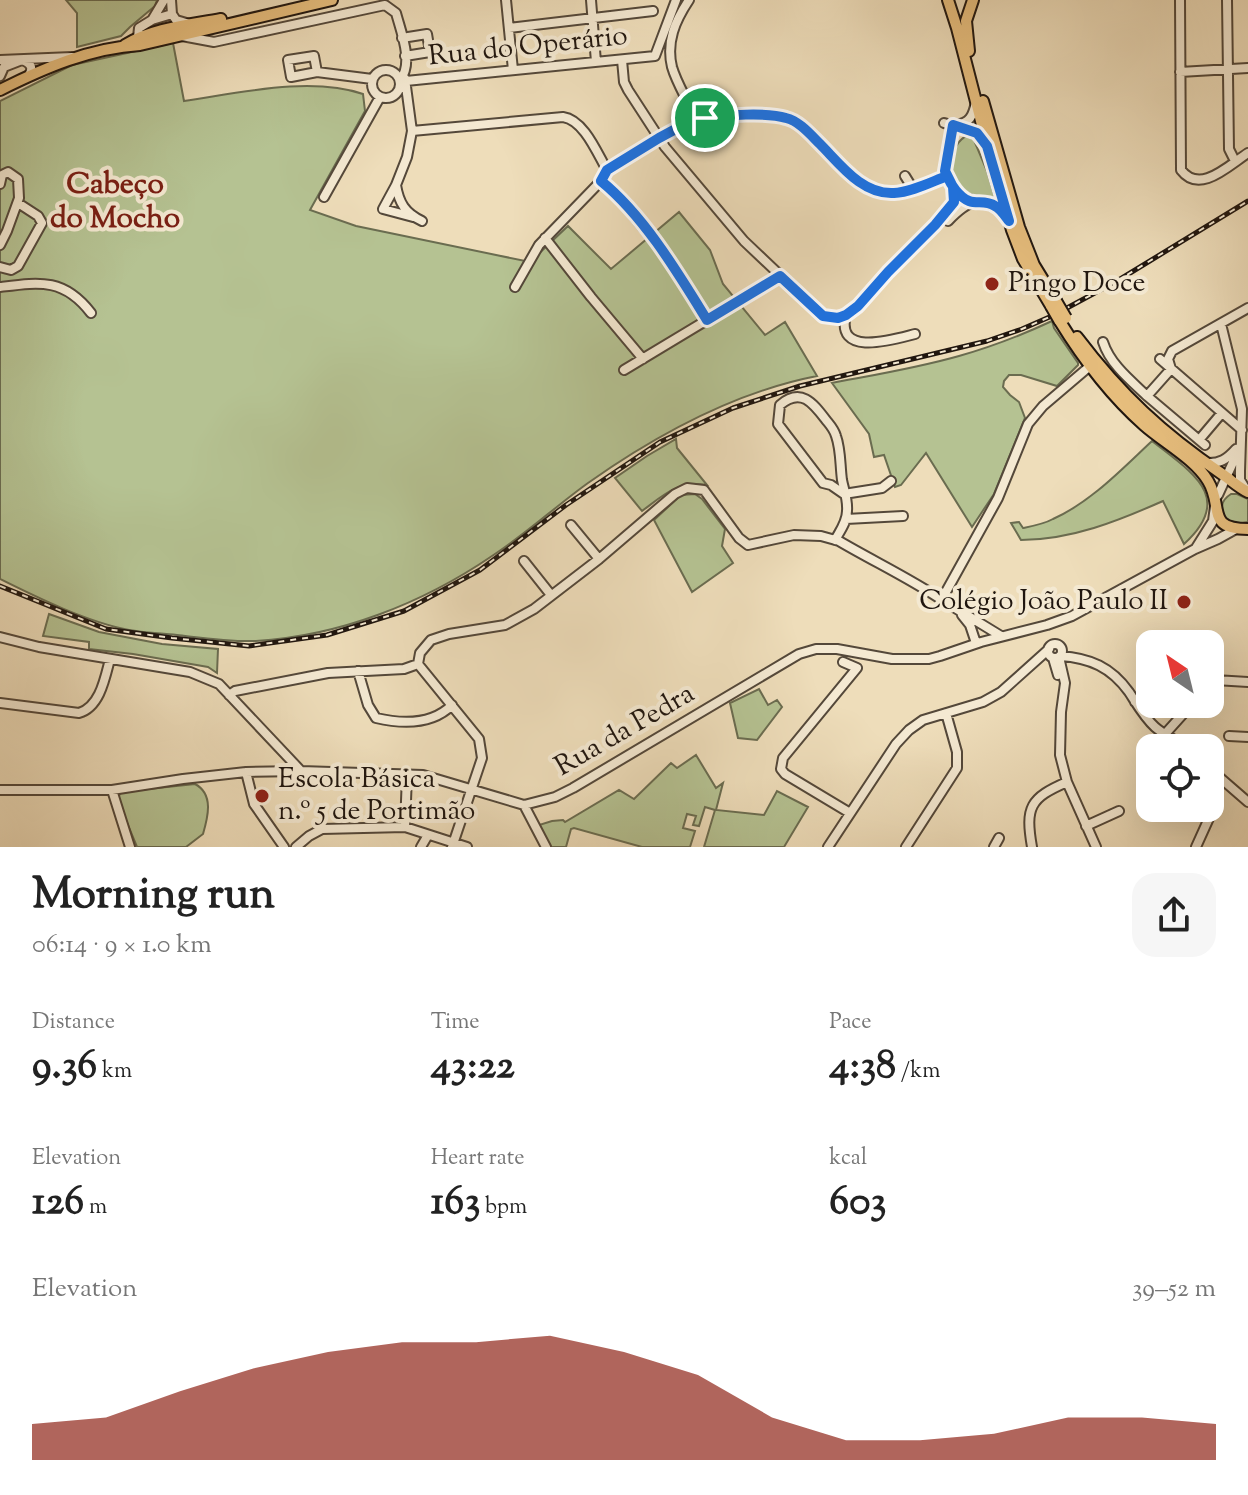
<!DOCTYPE html>
<meta charset="utf-8">
<style>
body{margin:0;font-family:"Sorts Mill Goudy",serif;background:#f6f6f6;color:#222;height:100vh;display:flex;flex-direction:column;font-size:30px;white-space:nowrap}
*{box-sizing:border-box;margin:0}
p{font-size:26px;color:#767676}
.icon{flex:none;width:44px;height:44px;fill:none;stroke:currentColor;stroke-width:2;stroke-linecap:round;stroke-linejoin:round}
.map{position:relative;height:847px;overflow:hidden}
.panel{display:flex;flex-direction:column;background:#fff;flex:1}
.panel>*{flex:none}
.needle{width:52px;rotate:325deg}
.fabs{position:absolute;left:1136px;top:630px;display:grid;gap:16px}
.fabs a{display:grid;place-items:center;width:88px;height:88px;border-radius:16px;background:#fff;box-shadow:0 8px 32px #0002;font-size:40px}
.pin{position:absolute;display:grid;place-items:center;width:68px;height:68px;color:#fff;margin:-34px;border:4px solid #fff;border-radius:50%;box-shadow:0 2px 8px #0007}
.round{display:grid;place-items:center;flex:none;width:84px;height:84px;border-radius:24px;background:#f6f6f6}
.overview{display:flex;align-items:center;justify-content:space-between;height:136px;padding:0 32px}
h1{font-size:44px;font-weight:700;line-height:60px}
.metrics{display:grid;grid-template-columns:repeat(3,1fr);gap:12px;height:136px;padding:8px 32px}
.metrics div{display:grid;align-content:center}
.metrics b{font-size:40px;font-weight:700}
.metrics small{font-size:22px;font-weight:400}
.metrics p{font-size:22px}
.chart{height:224px;padding:16px 32px}
.chart p{display:flex;justify-content:space-between}
.chart svg{width:100%;height:144px;margin-top:8px;fill:#8f2418;opacity:.7}
.map>svg:first-child{display:block}
</style>
<div class="map">
<svg width="1248" height="847" viewBox="0 0 1248 847">
<rect width="100%" height="100%" fill="#eeddba"/>
<filter id="stains"><feTurbulence type="fractalNoise" baseFrequency=".0025" numOctaves="4"/><feColorMatrix values="0 0 0 0 .2 0 0 0 0 .09 0 0 0 0 .02 0 0 0 .5 -.17"/></filter>
<radialGradient id="worn" r=".72"><stop offset=".6" stop-color="#630" stop-opacity="0"/><stop offset="1" stop-color="#630" stop-opacity=".3"/></radialGradient>
<path fill="#b5c292" stroke="#6a6c50" stroke-width="2" d="M66 0H157L155 6 130 27 121 36 77 47V13Z
M173 43 184 101C239 93 310 76 363 94L365 111 310 210 356 226 530 262 568 226 611 269 679 212 710 250 723 284 765 335 785 322 817 376C735 392 656 435 588 483 556 506 526 534 492 556 423 603 340 636 256 641 230 642 203 638 177 635 161 633 145 633 129 630 87 622 38 598 0 579V101L72 65Z
M971 133 987 171 995 198 990 200 963 192 949 171C953 153 953 142 971 133Z
M1052 321 1054 328 1078 363V365L1057 386 1021 375H1009L1004 381 1003 387 1010 395 1019 402 1025 418 994 494 972 527 926 453 901 485 895 487 884 455 874 457 869 434 832 383C874 375 917 368 959 356 991 347 1022 335 1052 321Z
M676 439 677 448 707 485C677 481 665 494 642 511L615 478 647 456Z
M1152 441C1191 472 1236 497 1184 544L1163 501C1118 521 1071 540 1021 540L1011 523 1019 522 1023 528C1033 526 1044 524 1053 519 1091 502 1122 469 1152 441Z
M695 494 702 499 725 529 722 546 733 563 692 592 654 520 681 495Z
M1231 494H1237L1248 499V522L1237 524 1226 520C1220 509 1220 501 1231 494Z
M49 614 99 632 162 644 218 649 217 673 208 667 133 654 89 649V642L43 636Z
M759 689 768 705 777 700 782 707 757 740 738 738 730 703Z
M696 755 716 788 723 783 716 810 764 815 777 791 808 807 784 847H704L715 810 705 807 699 826 693 825 696 816 687 814 683 828 695 831 690 847H642L574 828 571 829 566 847H551L539 825 552 821 563 820 565 822 619 790 634 799 671 763 677 768Z
M195 784C214 794 208 817 203 834L186 847H137L118 801 120 792Z"/>
<g fill="none" stroke-linecap="round" stroke-linejoin="round">
<defs>
<path id="minor" d="M171 0 172 14 176 20 190 24
M506 0 513 70
M591 0 596 62
M689 0C675 21 666 42 672 67 676 81 685 96 691 109
M1180 0 1181 170C1200 195 1229 165 1248 153
M1227 0 1229 149 1235 161
M152 20 164 0
M509 28 653 11
M182 36 214 42 385 5 396 13C401 32 414 63 400 80
M402 38 427 34 430 52 405 56
M141 41 138 37 139 28 152 20 172 14
M0 60 72 57
M622 60 624 82 628 90 665 147 744 241 823 316C833 318 840 319 848 313 864 303 875 286 888 272 911 249 934 227 954 202L953 187
M372 84a14 14 0 1 1 28 0a14 14 0 1 1-28 0Z
M317 72 314 56 288 60 291 77 317 72 372 79
M1180 72 1248 68
M0 76 4 67 22 60C30 63 34 67 29 75
M405 79 412 131 563 117C584 120 597 153 607 170
M400 84 406 81 655 56 676 0
M684 119a11 11 0 1 1 22 0a11 11 0 1 1-22 0Z
M705 118C725 115 767 112 786 117 799 121 810 134 820 144 840 164 862 195 894 193 912 192 931 182 947 176
M944 123 977 133 985 142
M953 125C945 163 936 176 971 202
M956 125C970 123 973 116 976 102
M905 176 913 189
M601 181 620 199 667 257 707 320
M0 184 2 175 8 172 18 179 19 198 7 231 0 245
M396 185 407 157 412 131
M324 197 380 97
M413 217 383 209 396 185C399 203 405 213 422 221
M948 221C967 201 986 190 1006 217
M545 238 591 297 643 359
M0 267 11 270 18 266 42 223 38 216 18 203
M0 287C40 282 64 278 91 313
M515 287 539 245 601 181 607 170 659 138 685 124
M846 315C835 358 895 339 915 334
M1221 324 1242 409 1240 471V480L1247 491
M1103 342C1110 364 1130 380 1147 396L1171 369 1168 359 1172 351 1248 308
M1160 359 1242 430
M624 370 780 276
M1147 396 1205 445
M1199 440 1221 414
M1206 463C1220 464 1227 459 1236 449
M1218 495 1240 447
M846 519 903 516
M571 525 599 559
M835 540C840 531 847 522 847 511 848 500 844 490 842 480 840 465 841 450 836 436 834 429 830 425 826 420 813 403 801 387 780 405L778 424 823 483 831 485 844 494 882 488 891 481
M1196 548 1213 521 1215 506
M524 561 551 595
M942 599 998 498 1028 424 1043 406 1090 366
M962 615 970 625 976 643
M0 637 39 647 190 672 219 684 301 771
M1048 651a7 7 0 1 1 14 0a7 7 0 1 1-14 0Z
M1060 656C1090 658 1111 667 1129 692 1137 704 1144 717 1155 727 1164 735 1176 740 1186 748
M1059 657 1065 683 1061 712 1060 755 1067 782 1096 847
M1053 658 1058 675
M1210 660 1217 672 1215 680
M843 662 857 668 783 758 781 769 785 774 850 813
M358 671 368 705 376 718C402 724 432 725 452 705
M1210 685 1215 680 1248 682
M229 695 235 691 328 673 404 669 418 664
M1135 702 1150 689
M0 703 79 713C100 707 105 678 110 659
M1165 734 1192 704
M1229 736 1248 737
M1210 769 1248 802
M246 772 254 804 284 847
M0 790H112L183 779 246 772 301 771 423 775 524 805 555 797 573 788 799 654 816 649H837L892 659H929L940 656 981 642 1047 625 1072 616 1195 549 1218 539 1236 529
M112 790 130 847
M524 805 546 847
M1086 826 1119 811
M405 827 407 775
M296 847 309 836 322 829 405 827 467 847
M421 847 428 835
M452 847 482 758 479 739 418 664 420 653 431 640 449 634 505 625 534 609 599 559 675 494 687 488 704 490 739 538 748 545 794 535 821 536 839 541C873 561 909 578 942 600 962 612 981 624 1001 636
M828 847 896 744 909 730 923 720 983 702 1001 692 1049 649
M906 847 957 768V752L946 713
M994 847 999 838
M1032 847C1025 807 1030 798 1067 782
M1196 847 1215 805 1219 777"/>
<path id="major" d="M948 0 957 28 989 152 1012 230 1023 259 1051 306
M125 45C153 28 189 25 221 19
M969 51 966 21 973 0
M0 90C44 68 90 48 140 45L332 0
M983 101 1019 227 1034 265 1056 301
M1059 320C1083 359 1110 395 1144 425 1163 442 1195 459 1208 481 1224 507 1205 529 1248 529
M1077 337C1121 395 1162 433 1222 474 1231 480 1238 487 1248 492"/>
</defs>
<use href="#minor" stroke="#54483a" stroke-width="12"/>
<use href="#major" stroke="#20160f" stroke-width="14"/>
<use href="#minor" stroke="#f4e9d2" stroke-width="8"/>
<use href="#major" stroke="#e7be7d" stroke-width="10"/>
<defs>
<path id="rail" d="M0 586 106 629 172 638 249 646 327 635 404 611 480 570 566 505 660 442 733 408 800 386 987 341 1022 329 1054 315 1117 281 1248 201"/>
</defs>
<use href="#rail" stroke="#20160f" stroke-width="5"/>
<use href="#rail" stroke="#f4e9d2" stroke-width="2" stroke-dasharray="6" stroke-linecap="butt"/>
<defs>
<path id="major-bridge" d="M1056 301 1066 318
M1051 306 1059 320"/>
</defs>
<use href="#major-bridge" stroke="#20160f" stroke-width="14" stroke-linecap="butt"/>
<use href="#major-bridge" stroke="#e7be7d" stroke-width="10"/>
</g>
<g fill="none" stroke-linecap="round" stroke-linejoin="round">
<defs>
<path id="route" d="M705 118 703 125 698 129H691L685 124 659 138 607 170 601 181C644 216 678 273 707 320L780 276 823 316 838 318 846 315 858 306 888 272 935 225 954 202 953 187 945 171 953 125 977 133 987 146 1009 221C1005 216 1001 209 995 206 986 200 977 204 969 201 959 197 951 185 947 176 931 182 912 192 894 193 862 195 840 164 820 144 810 134 799 121 786 118 767 112 725 115 705 118"/>
</defs>
<use href="#route" stroke="#fff" stroke-width="16"/>
<use href="#route" stroke="#1a73e8" stroke-width="10"/>
</g>
<g fill="#8f2418" stroke="#f4e9d2" stroke-width="3">
<circle cx="992" cy="284" r="8"/>
<circle cx="1184" cy="602" r="8"/>
<circle cx="262" cy="796" r="8"/>
</g>
<g text-anchor="middle" dominant-baseline="central" stroke-width="8" stroke-linejoin="round" paint-order="stroke">
<g font-size="28" fill="#20160f" stroke="#f4e9d2">
<text transform="translate(528 47) rotate(-6)">Rua do Operário</text>
<text transform="translate(625 731) rotate(-30)">Rua da Pedra</text>
</g>
<g font-size="28" fill="#20160f" stroke="#f4e9d2" text-anchor="start">
<text x="1008" y="284">Pingo Doce</text>
<text x="1168" y="602" text-anchor="end">Colégio João Paulo II</text>
<text x="278" y="780">Escola Básica<tspan x="278" dy="32">n.º 5 de Portimão</tspan></text>
</g>
<g font-size="30" font-weight="bold" fill="#7a1f14" stroke="#f4e9d2">
<text x="115" y="185">Cabeço<tspan x="115" dy="34">do Mocho</tspan></text>
</g>
</g>
<rect width="100%" height="100%" filter="url(#stains)"/>
<rect width="100%" height="100%" fill="url(#worn)"/>
</svg>
<div class="fabs">
<a><svg class="needle" viewBox="-14 -14 28 28"><path d="M0-13l5 13h-10z" fill="#e53935"/><path d="M0 13l5-13h-10z" fill="#767676"/></svg></a>
<a><svg class="icon" aria-label="locate" viewBox="0 0 24 24"><circle cx="12" cy="12" r="6"/><path d="M12 2v4M12 18v4M2 12h4M18 12h4"/></svg></a>
</div>
<div class="pin" style="left:705px;top:118px;background:#1e9e55"><svg class="icon" aria-label="arrive" viewBox="0 0 24 24"><path d="M6 21V4h12l-3 4 3 4H6"/></svg></div>
</div>
<section class="panel">
<div class="overview"><div><h1>Morning run</h1><p>06:14 · 9 × 1.0 km</p></div><a class="round"><svg class="icon" aria-label="share" viewBox="0 0 24 24"><path d="M12 15V3M7 8l5-5 5 5M5 13v7h14v-7"/></svg></a></div>
<div class="metrics">
<div><p>Distance</p><b>9.36<small> km</small></b></div>
<div><p>Time</p><b>43:22</b></div>
<div><p>Pace</p><b>4:38<small> /km</small></b></div>
</div>
<div class="metrics">
<div><p>Elevation</p><b>126<small> m</small></b></div>
<div><p>Heart rate</p><b>163<small> bpm</small></b></div>
<div><p>kcal</p><b>603</b></div>
</div>
<div class="chart"><p><span>Elevation</span>39–52 m</p>
<svg viewBox="0 0 160 44" preserveAspectRatio="none"><path d="M0 44V33L10 31L20 23L30 16L40 11L50 8L60 8L70 6L80 11L90 18L100 31L110 38L120 38L130 36L140 31L150 31L160 33V44z"/></svg>
</div>
</section>
